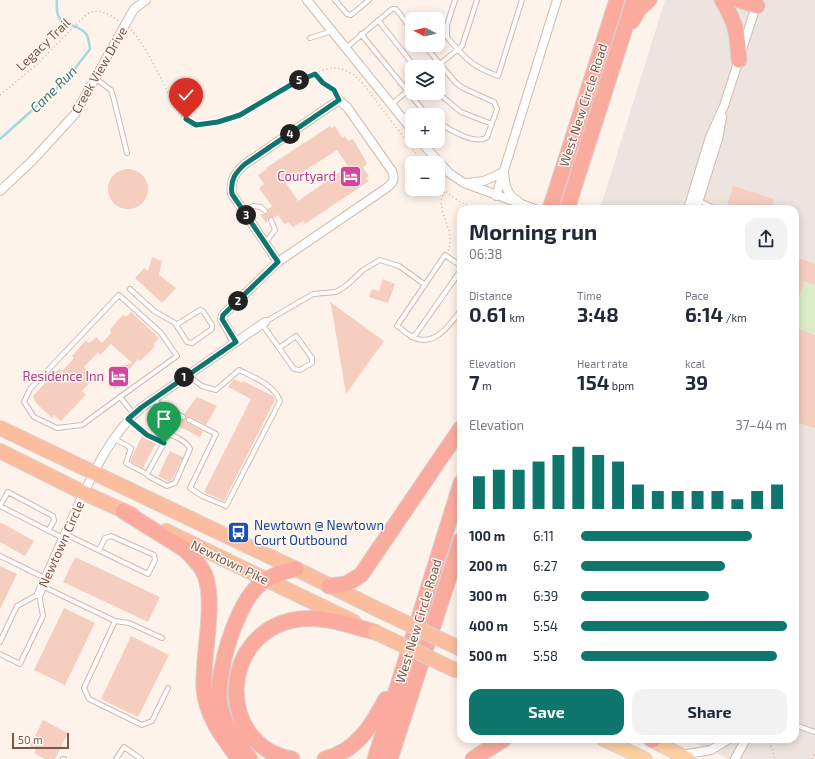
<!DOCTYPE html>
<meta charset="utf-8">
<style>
body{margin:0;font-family:"Exo 2",sans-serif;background:#f2f2f3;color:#1f2937;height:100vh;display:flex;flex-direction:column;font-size:15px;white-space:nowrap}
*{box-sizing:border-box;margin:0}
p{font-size:13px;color:#747a83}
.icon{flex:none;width:22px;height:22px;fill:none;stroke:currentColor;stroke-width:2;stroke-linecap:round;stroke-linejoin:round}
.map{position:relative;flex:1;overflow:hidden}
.details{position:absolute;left:457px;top:205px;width:342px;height:538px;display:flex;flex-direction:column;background:#fff;border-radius:12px;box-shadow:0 2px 10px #0003}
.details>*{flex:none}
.needle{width:26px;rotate:277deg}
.tools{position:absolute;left:405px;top:12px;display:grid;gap:8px}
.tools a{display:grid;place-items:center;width:40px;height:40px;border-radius:8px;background:#fff;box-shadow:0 2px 10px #0003;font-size:20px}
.scale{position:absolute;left:12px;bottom:10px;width:57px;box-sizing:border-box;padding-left:4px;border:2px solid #7a564b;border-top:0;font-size:11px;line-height:14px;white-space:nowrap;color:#7a564b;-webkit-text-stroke:3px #fff8f1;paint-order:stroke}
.pin{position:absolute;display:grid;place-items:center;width:34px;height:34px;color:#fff;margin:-41px -17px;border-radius:50% 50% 50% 0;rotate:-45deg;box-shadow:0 0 4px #0007}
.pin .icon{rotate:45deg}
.km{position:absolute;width:20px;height:20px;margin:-10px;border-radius:50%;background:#222;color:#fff;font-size:11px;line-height:20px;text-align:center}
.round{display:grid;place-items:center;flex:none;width:42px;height:42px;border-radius:12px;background:#f2f2f3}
.head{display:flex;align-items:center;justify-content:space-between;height:68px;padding:0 12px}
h1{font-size:22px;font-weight:700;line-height:30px}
.figures{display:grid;grid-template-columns:repeat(3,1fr);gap:6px;height:68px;padding:4px 12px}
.figures div{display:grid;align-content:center}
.figures b{font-size:20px;font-weight:700}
.figures small{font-size:11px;font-weight:400}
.figures p{font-size:11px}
.chart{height:112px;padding:8px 12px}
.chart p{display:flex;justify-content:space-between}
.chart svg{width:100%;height:72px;margin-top:4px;stroke:#0f766e;stroke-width:6}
.action{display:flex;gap:8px;margin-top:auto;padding:8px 12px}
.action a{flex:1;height:46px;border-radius:12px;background:#0f766e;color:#fff;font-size:16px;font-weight:700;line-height:46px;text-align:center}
.action a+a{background:#f2f2f3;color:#1f2937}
ul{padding:0 12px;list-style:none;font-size:13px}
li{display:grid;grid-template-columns:64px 48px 1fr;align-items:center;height:30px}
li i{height:10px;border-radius:5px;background:#0f766e}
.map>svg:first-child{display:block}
</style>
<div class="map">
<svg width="815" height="759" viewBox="0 0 815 759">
<rect width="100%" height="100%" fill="#fef3ea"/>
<path fill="#ede4df" d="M665 0H815V759H729L687 739H795V209H600Z"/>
<path fill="#dbedc6" d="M804 281 815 285V335L795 328V310Z"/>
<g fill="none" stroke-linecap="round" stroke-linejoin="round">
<path stroke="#a2dadb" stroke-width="2.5" d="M0 139 66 80 90 49C89 44 89 37 86 34 75 19 54 32 57 0"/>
</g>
<path fill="#f5cec0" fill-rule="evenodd" d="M330 126 332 128 335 126 342 138 345 136 348 141 353 139 367 163 363 168 369 176 366 178 369 181 305 224 303 221 293 227 288 222 285 225 278 215 274 218 269 217 266 223 260 214H267L268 209 272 206 259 188 264 184 258 175 267 169 266 168ZM337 150 348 166 298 201 286 183Z
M108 189a20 20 0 1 1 40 0a20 20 0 1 1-40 0Z
M733 186 774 199 771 209H726Z
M152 257 162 261 159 275 176 288 162 303 135 278 144 268 148 271Z
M795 257 815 264V285L804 281 796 306H795Z
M383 279 395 284 388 303 369 297 372 289 379 291Z
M330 302 384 341 346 394 332 310Z
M131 312 159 338 153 344 155 346 140 361 138 359 128 371 130 383 122 384V387L114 389 113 387H112L108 369 132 363 111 344 100 355 98 352 84 367 87 369 85 371 93 379 82 391 86 395 61 421 54 415 52 418 36 403 33 396 55 372 59 369 62 371 74 358 72 356 86 340 89 343 96 337 102 343 111 333 110 329 122 316 124 315 126 317Z
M795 328 815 335V428L795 422Z
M234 379 242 383 243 381 273 396 275 400 224 501 204 492 251 399 228 387Z
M197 397 217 406 206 425 191 417 186 418 184 414Z
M186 419 187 423 203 431 200 437 180 427 181 420Z
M142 436 156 443 143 468 130 461Z
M170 451 183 457 172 480 169 482 158 476Z
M0 522 34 541 25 556 0 542Z
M75 557 160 597 148 622 63 582Z
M0 566 17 574 0 609Z
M64 608 95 623 65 685 34 670Z
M131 636 169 655 138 717 101 699Z
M43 720 68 733 55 759H45L34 753 36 750 30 746Z"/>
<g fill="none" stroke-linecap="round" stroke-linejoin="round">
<defs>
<path id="service" d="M335 0 347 14 351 15 369 0
M455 0 447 25V37C466 59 471 66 498 76L522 0
M378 20 415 67
M361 34 422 109 429 115
M310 38 332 31
M424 45 456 83 463 88 494 102 497 109 487 137C476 146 448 129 438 122
M346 48 392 9H396L412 30
M436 67 462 46 477 0
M96 79 111 90 114 100 127 153
M438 93 461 112 492 124
M392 104 412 87
M698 200 710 206 709 209
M244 211 253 206 261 207 265 211
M265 243 275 230 271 220
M461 266 445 255 397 326C402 329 407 334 412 337 434 348 449 326 461 310
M130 289 154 311 175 323 187 342 192 343 212 329V325L203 311 200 310 176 325
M265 322 313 294 336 292 347 285 363 270 380 260 399 266 424 284
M262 324 294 369 300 370 312 363V358L296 336 279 348
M411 337 416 334 461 270
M187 375 202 386 216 390 239 370C255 378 273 384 280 401L226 506 202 496 190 488 216 434 189 420
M120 397 177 356 161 333 119 295 30 389 24 402 34 417 57 428 82 425 120 397 134 414
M152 400 183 417
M113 438 131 448 126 463 147 474 164 443 147 435 128 420
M147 474 148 476 167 486 175 483 190 449C188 443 174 434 167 435L164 443
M0 506 8 492 53 516 54 521 48 531
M0 506 63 538
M65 534 148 574 155 560 154 555 111 536 105 538 99 550
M0 556 45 578
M42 586 115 621 129 623 162 638
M115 621 84 688 89 699 142 725 152 721 168 688
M0 642 17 606 39 594 43 616 20 664 0 654
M795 725 815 732
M63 759H64
M116 759 124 747 141 759"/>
<path id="minor" d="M307 0 412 130
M420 141 449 173 464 183 535 209
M466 183 484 181 504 172C505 184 506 195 518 201
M0 191 32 161 75 114 134 9 146 0
M496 196 557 0
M688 209 710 137 724 106 757 3
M696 209 718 139 722 117
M235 342 222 319 223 315 278 262 385 189C392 184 396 180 392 171L347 107 339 100 245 164C235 173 230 180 232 194L278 262
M39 594C49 569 60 545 71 521 90 480 108 436 142 407L265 322
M681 755 711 750 729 739
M735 759 746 739"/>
<path id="primary" d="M603 739 645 759
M650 739 688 759"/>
<path id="trunk" d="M0 428 296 569 381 611
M0 451 84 493 133 515
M166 531 354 622"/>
<path id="motorway" d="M722 0C737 25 737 32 739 60
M739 0 757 6
M632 21 639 9 649 0
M550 209 617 0
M567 209 634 0
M123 511 184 549C192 557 201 565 205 575 216 605 202 656 204 689 206 716 223 738 239 759
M329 586 346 584 361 575 461 428
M651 739 653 740
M250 759C239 744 226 728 221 709 213 680 235 610 255 589 266 577 280 572 296 569
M292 759C215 746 218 629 300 619 325 616 351 626 375 632
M325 759C356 751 372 726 386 699
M375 759 461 483
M390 759 461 540
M473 759 504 739"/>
</defs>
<use href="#service" stroke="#d1b9ae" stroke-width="6"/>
<use href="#minor" stroke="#d1b9ae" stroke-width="10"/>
<use href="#primary" stroke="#dad0cd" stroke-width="15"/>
<use href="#trunk" stroke="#dad0cd" stroke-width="16"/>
<use href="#motorway" stroke="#dad0cd" stroke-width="17"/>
<path stroke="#dab1a2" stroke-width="1.5" stroke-dasharray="1 3" stroke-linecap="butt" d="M131 30C144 43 153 64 162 80 169 94 173 111 187 120 214 138 268 97 292 84 298 80 305 78 311 75 320 71 331 66 341 69 349 71 355 76 361 81L423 163
M315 74C321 83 331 85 336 94
M0 95 34 67 87 14C99 7 108 14 119 21
M438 183C449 196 461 204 478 209
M445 192C432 210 458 229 448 251
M491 209 499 208 509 209
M766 739 772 748 775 759
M812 759 815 752"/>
<use href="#service" stroke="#fff" stroke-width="4"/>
<use href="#minor" stroke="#fff" stroke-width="8"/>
<use href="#primary" stroke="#fecfa0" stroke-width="13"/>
<use href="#trunk" stroke="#fcbd9f" stroke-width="14"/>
<use href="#motorway" stroke="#faab9e" stroke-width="15"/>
<defs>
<path id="trunk-bridge" d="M381 611 461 649
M375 632 457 671"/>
</defs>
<use href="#trunk-bridge" stroke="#dad0cd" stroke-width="16" stroke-linecap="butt"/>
<use href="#trunk-bridge" stroke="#fcbd9f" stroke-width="14"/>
</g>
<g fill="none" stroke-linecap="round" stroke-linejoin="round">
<defs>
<path id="route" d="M164 443 147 435 128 419 142 407 236 342 222 319 223 315 278 262 232 194C230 180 235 173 245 164L339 100 334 90 323 83 315 74 294 83 240 115 218 122 196 125 186 119"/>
</defs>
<use href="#route" stroke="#fff" stroke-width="8"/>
<use href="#route" stroke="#0f766e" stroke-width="5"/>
</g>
<defs>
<symbol id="hotel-square" viewBox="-11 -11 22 22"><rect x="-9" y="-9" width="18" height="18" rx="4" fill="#d1479c" stroke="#fff8f1"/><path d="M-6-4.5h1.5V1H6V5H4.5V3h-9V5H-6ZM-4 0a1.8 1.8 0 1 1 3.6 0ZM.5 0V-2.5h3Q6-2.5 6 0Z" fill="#fff"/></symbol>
<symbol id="bus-square" viewBox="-11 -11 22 22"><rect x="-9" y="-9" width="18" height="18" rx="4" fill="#1a4fb4" stroke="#fff8f1"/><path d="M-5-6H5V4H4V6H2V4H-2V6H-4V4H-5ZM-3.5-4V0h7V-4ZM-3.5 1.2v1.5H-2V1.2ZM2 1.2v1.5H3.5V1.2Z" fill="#fff"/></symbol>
</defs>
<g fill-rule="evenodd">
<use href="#hotel-square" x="338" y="164" width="25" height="25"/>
<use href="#hotel-square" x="106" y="364" width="25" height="25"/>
<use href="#bus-square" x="226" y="520" width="25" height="25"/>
</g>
<g text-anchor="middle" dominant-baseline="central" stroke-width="3" stroke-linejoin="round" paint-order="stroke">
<g font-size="13" fill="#7a564b" stroke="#fff8f1">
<text transform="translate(43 44) rotate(-44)">Legacy Trail</text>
<text transform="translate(99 70) rotate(-60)">Creek View Drive</text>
<text transform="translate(583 105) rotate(-72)">West New Circle Road</text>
<text transform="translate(61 544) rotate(-66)">Newtown Circle</text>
<text transform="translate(230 562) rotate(26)">Newtown Pike</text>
<text transform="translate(418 621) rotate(-73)">West New Circle Road</text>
</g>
<g font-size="13" fill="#b23c85" stroke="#fff8f1" text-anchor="end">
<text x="336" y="176">Courtyard</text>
<text x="104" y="376">Residence Inn</text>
</g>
<g font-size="13" fill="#164399" stroke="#fff8f1" text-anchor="start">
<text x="254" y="525">Newtown @ Newtown<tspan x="254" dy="15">Court Outbound</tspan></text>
</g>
<g font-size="14" font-style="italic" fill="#3a7679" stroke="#fff8f1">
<text transform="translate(53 89) rotate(-45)">Cane Run</text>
</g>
</g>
</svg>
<div class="tools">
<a><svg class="needle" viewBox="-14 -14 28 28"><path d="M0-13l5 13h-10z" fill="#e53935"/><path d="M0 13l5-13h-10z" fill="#747a83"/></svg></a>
<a><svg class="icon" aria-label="layers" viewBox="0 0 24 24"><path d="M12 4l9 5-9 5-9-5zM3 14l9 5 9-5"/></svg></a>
<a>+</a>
<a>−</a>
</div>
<div class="scale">50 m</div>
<div class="pin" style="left:164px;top:443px;background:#1e9e55"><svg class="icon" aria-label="arrive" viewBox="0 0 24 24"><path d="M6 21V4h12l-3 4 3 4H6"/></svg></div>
<div class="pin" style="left:186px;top:119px;background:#d93025"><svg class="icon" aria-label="check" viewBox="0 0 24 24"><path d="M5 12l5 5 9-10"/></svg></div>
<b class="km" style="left:184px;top:377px">1</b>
<b class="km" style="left:238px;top:301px">2</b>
<b class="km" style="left:246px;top:215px">3</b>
<b class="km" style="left:290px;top:134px">4</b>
<b class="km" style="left:299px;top:80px">5</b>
<section class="details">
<div class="head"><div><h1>Morning run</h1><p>06:38</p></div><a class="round"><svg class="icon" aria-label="share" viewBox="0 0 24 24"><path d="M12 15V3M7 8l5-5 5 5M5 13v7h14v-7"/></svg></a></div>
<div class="figures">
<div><p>Distance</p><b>0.61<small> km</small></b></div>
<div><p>Time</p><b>3:48</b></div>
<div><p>Pace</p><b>6:14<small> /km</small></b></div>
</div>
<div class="figures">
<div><p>Elevation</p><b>7<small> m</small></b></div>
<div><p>Heart rate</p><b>154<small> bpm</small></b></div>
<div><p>kcal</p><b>39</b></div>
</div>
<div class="chart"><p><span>Elevation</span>37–44 m</p>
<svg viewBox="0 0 160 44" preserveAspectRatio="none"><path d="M5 44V24M15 44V20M25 44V20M35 44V15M45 44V11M55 44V6M65 44V11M75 44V15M85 44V29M95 44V33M105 44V33M115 44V33M125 44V33M135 44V38M145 44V33M155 44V29"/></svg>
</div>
<ul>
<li><b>100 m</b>6:11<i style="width:83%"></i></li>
<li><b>200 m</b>6:27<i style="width:70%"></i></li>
<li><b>300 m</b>6:39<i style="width:62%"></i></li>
<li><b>400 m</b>5:54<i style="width:100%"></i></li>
<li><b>500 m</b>5:58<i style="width:95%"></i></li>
</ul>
<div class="action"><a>Save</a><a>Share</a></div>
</section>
</div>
